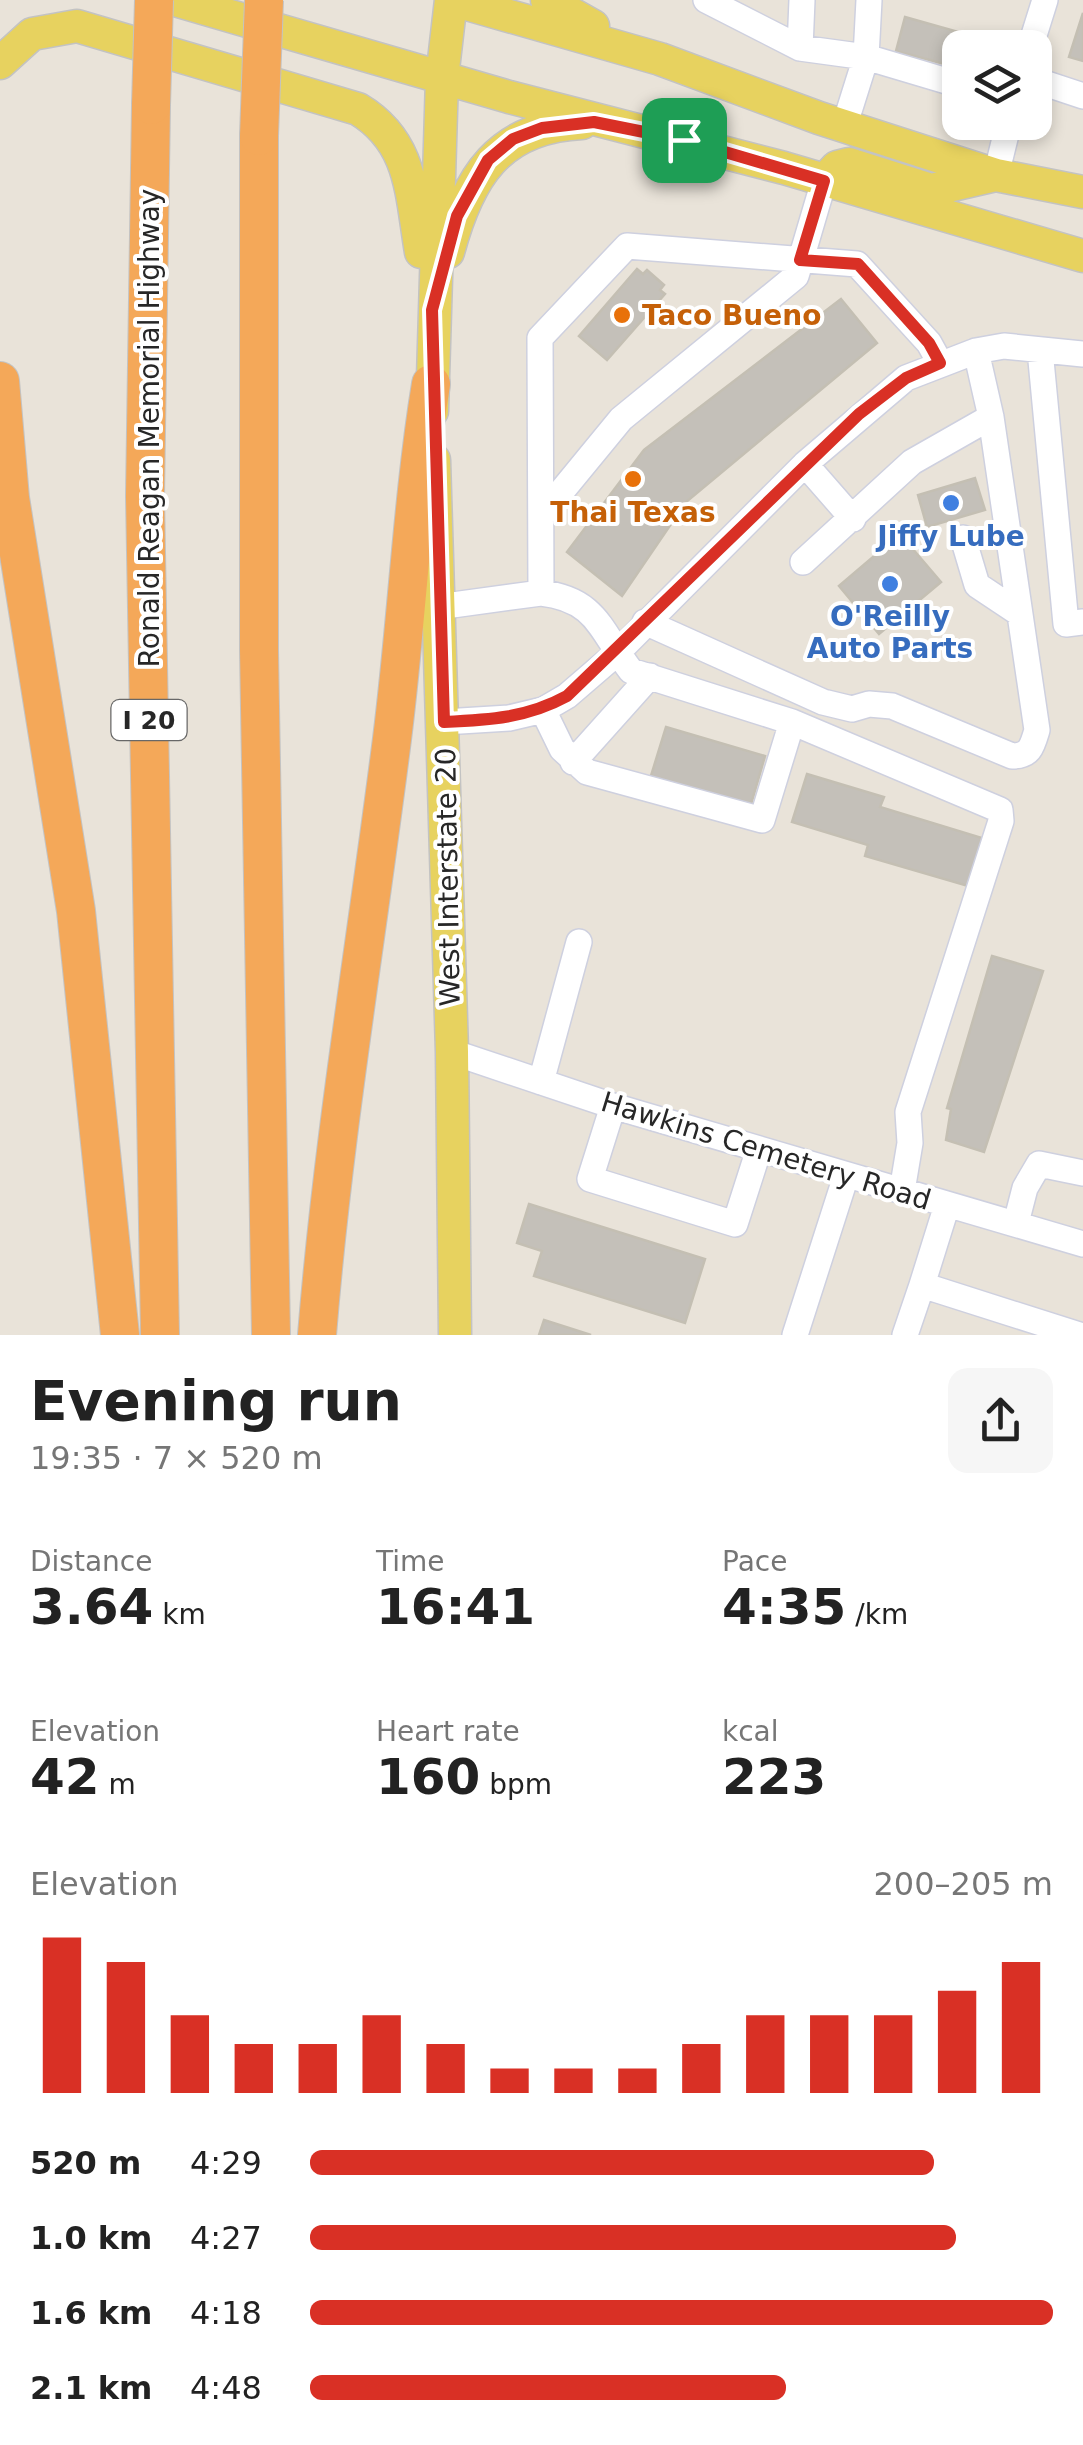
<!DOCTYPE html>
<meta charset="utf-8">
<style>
body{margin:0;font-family:"DejaVu Sans",sans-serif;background:#f6f6f6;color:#222;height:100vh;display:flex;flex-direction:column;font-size:38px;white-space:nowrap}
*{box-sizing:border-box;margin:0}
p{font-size:32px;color:#767676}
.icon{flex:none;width:55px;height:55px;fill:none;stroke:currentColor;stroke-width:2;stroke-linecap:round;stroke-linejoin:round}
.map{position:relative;height:1335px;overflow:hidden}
.sheet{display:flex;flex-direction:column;background:#fff;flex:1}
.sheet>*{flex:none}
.buttons{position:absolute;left:942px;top:30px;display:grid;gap:20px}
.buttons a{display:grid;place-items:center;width:110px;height:110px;border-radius:20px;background:#fff;box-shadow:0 5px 15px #0003;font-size:50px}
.pin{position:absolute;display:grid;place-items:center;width:85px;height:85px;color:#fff;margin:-42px;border-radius:20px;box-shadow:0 5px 15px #0006}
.round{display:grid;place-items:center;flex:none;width:105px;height:105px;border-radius:20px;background:#f6f6f6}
.headline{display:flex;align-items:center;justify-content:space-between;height:170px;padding:0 30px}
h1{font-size:55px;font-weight:700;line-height:75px}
.metrics{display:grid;grid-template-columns:repeat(3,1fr);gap:15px;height:170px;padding:10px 30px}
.metrics div{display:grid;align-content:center}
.metrics b{font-size:50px;font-weight:700}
.metrics small{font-size:28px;font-weight:400}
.metrics p{font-size:28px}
.chart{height:280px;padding:20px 30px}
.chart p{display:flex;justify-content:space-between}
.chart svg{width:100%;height:180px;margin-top:10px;stroke:#d93025;stroke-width:6}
ul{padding:0 30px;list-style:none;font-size:32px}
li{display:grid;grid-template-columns:160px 120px 1fr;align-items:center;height:75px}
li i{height:25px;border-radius:12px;background:#d93025}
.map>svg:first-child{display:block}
</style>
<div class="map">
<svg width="1083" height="1335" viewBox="0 0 1083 1335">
<rect width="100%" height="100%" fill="#e9e3d9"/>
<path fill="#c4c0b9" stroke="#c4bfb3" stroke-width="2.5" d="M1083 13V61L1069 57Z
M905 17 994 42 992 48H960V68L896 51Z
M637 269 643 274 647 270 664 285 660 290 665 294 607 360 579 336Z
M841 299 877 343 686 502 622 596 567 552 644 450Z
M975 478 985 510 927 527 918 495Z
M900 534 941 582 879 634 839 586Z
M666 727 765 756 751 804 650 779Z
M807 774 884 797 880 807 982 838 968 886 865 856 868 845 792 822Z
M992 956 1043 971 984 1152 946 1140 951 1109 947 1108Z
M529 1204 705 1259 685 1323 534 1276 542 1251 517 1243Z
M544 1320 591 1335H539Z"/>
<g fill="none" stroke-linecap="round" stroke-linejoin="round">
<defs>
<path id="minor" d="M706 0 800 48 866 57 869 0
M800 48 802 0
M1030 48 1045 0
M1035 80 1083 96
M844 127 866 57 960 85
M996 175 1009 122
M1040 350 1066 624 1083 622
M805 464 853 519
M543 514 621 419 796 276 824 181
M963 538 977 585 1019 613
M803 562 912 462 991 417
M541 593C597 599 601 632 631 671L792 722 762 820 587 772 562 749 543 710
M438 607 541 593 540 338 627 246 857 264 929 343 940 363
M645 622 823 702 852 709 869 704 892 706 1012 756C1030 756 1032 747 1037 730L991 417 976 351
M444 722 509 718 543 710 567 696 617 653 805 464 906 378 976 351 1004 346 1083 354
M792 722 1000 810 1001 821 908 1112 910 1143 902 1191
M573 762 650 676
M452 1052 613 1106 1083 1244
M541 1082 579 942
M613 1106 590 1179 735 1224 759 1149
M947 1205 922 1285 1079 1335
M1016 1223 1025 1188 1039 1164 1083 1173
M795 1335 846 1176
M905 1335 922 1285"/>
<path id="major" d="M175 0 509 97 784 168 1083 256
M453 0 660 59 819 118 996 175 1083 192
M547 0 593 26
M0 63 32 34 77 26 358 109C413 142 411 194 421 252
M824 181 837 167 849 164 931 190 996 175
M448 252C468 177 498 127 582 123
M432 411 442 78 451 0
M434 460 452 1052 455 1335"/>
<path id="highway" d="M151 105 145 496 160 1335
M259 136V650L271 1335
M0 381 10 498 76 911 120 1335
M317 1335C333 1136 367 937 392 739 407 621 412 501 431 384"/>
</defs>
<use href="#minor" stroke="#ced0df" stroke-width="28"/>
<use href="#major" stroke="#c3c3c3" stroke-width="35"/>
<use href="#highway" stroke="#c3c3c3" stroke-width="40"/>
<use href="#minor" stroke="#fff" stroke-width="25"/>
<use href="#major" stroke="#e7d25f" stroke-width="32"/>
<use href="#highway" stroke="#f4a859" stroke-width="38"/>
<defs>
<path id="highway-bridge" d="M151 105 154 0
M259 136 264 0"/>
</defs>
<use href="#highway-bridge" stroke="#c3c3c3" stroke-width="40" stroke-linecap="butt"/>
<use href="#highway-bridge" stroke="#f4a859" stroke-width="38"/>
</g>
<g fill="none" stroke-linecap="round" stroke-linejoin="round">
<defs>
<path id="route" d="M594 122 684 140 824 181 800 260 858 264 929 343 940 363 906 378 859 414 567 696C527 718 489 720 444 722L432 310 457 216 488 160 513 139 542 128Z"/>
</defs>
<use href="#route" stroke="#fff" stroke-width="20"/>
<use href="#route" stroke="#d93025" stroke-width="12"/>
</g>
<g fill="#e8710a" stroke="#fff" stroke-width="4">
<circle cx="622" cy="315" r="10"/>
<circle cx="633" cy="479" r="10"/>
</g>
<g fill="#3f7fe0" stroke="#fff" stroke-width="4">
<circle cx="951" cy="503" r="10"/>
<circle cx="890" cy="584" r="10"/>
</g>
<g text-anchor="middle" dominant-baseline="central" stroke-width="8" stroke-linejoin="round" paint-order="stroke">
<rect fill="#fff" stroke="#686868" stroke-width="2.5" x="111.5" y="700" width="75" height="40" rx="8"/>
<g font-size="25" font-weight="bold" fill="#272727">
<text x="149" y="720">I 20</text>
</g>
<g font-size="28" font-weight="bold" fill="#c56008" stroke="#fff" text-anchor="start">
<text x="642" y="315">Taco Bueno</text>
<text x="633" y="512" text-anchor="middle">Thai Texas</text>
</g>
<g font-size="28" fill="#272727" stroke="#fff">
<text transform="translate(149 428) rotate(-90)">Ronald Reagan Memorial Highway</text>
<text transform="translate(448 877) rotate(-91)">West Interstate 20</text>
<text transform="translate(766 1151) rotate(17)">Hawkins Cemetery Road</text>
</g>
<g font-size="28" font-weight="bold" fill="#366cbe" stroke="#fff">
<text x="951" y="536">Jiffy Lube</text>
<text x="890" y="616">O'Reilly<tspan x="890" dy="32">Auto Parts</tspan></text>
</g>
</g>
</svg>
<div class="buttons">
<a><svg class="icon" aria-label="layers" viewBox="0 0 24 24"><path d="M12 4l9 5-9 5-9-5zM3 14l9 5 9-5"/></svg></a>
</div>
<div class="pin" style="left:684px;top:140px;background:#1e9e55"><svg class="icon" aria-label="arrive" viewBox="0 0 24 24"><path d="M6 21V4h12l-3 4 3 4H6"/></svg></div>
</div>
<section class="sheet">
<div class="headline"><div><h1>Evening run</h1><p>19:35 · 7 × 520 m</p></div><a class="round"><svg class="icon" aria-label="share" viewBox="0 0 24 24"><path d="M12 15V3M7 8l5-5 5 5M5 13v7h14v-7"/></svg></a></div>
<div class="metrics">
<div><p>Distance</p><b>3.64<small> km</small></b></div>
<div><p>Time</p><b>16:41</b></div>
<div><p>Pace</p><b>4:35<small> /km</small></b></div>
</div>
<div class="metrics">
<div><p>Elevation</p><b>42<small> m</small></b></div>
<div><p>Heart rate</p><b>160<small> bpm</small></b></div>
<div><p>kcal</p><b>223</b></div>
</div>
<div class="chart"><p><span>Elevation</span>200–205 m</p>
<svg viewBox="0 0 160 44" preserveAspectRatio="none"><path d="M5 44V6M15 44V12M25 44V25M35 44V32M45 44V32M55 44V25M65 44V32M75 44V38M85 44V38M95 44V38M105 44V32M115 44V25M125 44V25M135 44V25M145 44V19M155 44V12"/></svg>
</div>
<ul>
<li><b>520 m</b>4:29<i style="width:84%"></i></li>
<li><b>1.0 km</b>4:27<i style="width:87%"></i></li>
<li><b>1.6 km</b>4:18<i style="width:100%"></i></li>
<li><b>2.1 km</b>4:48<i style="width:64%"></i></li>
</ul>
</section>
